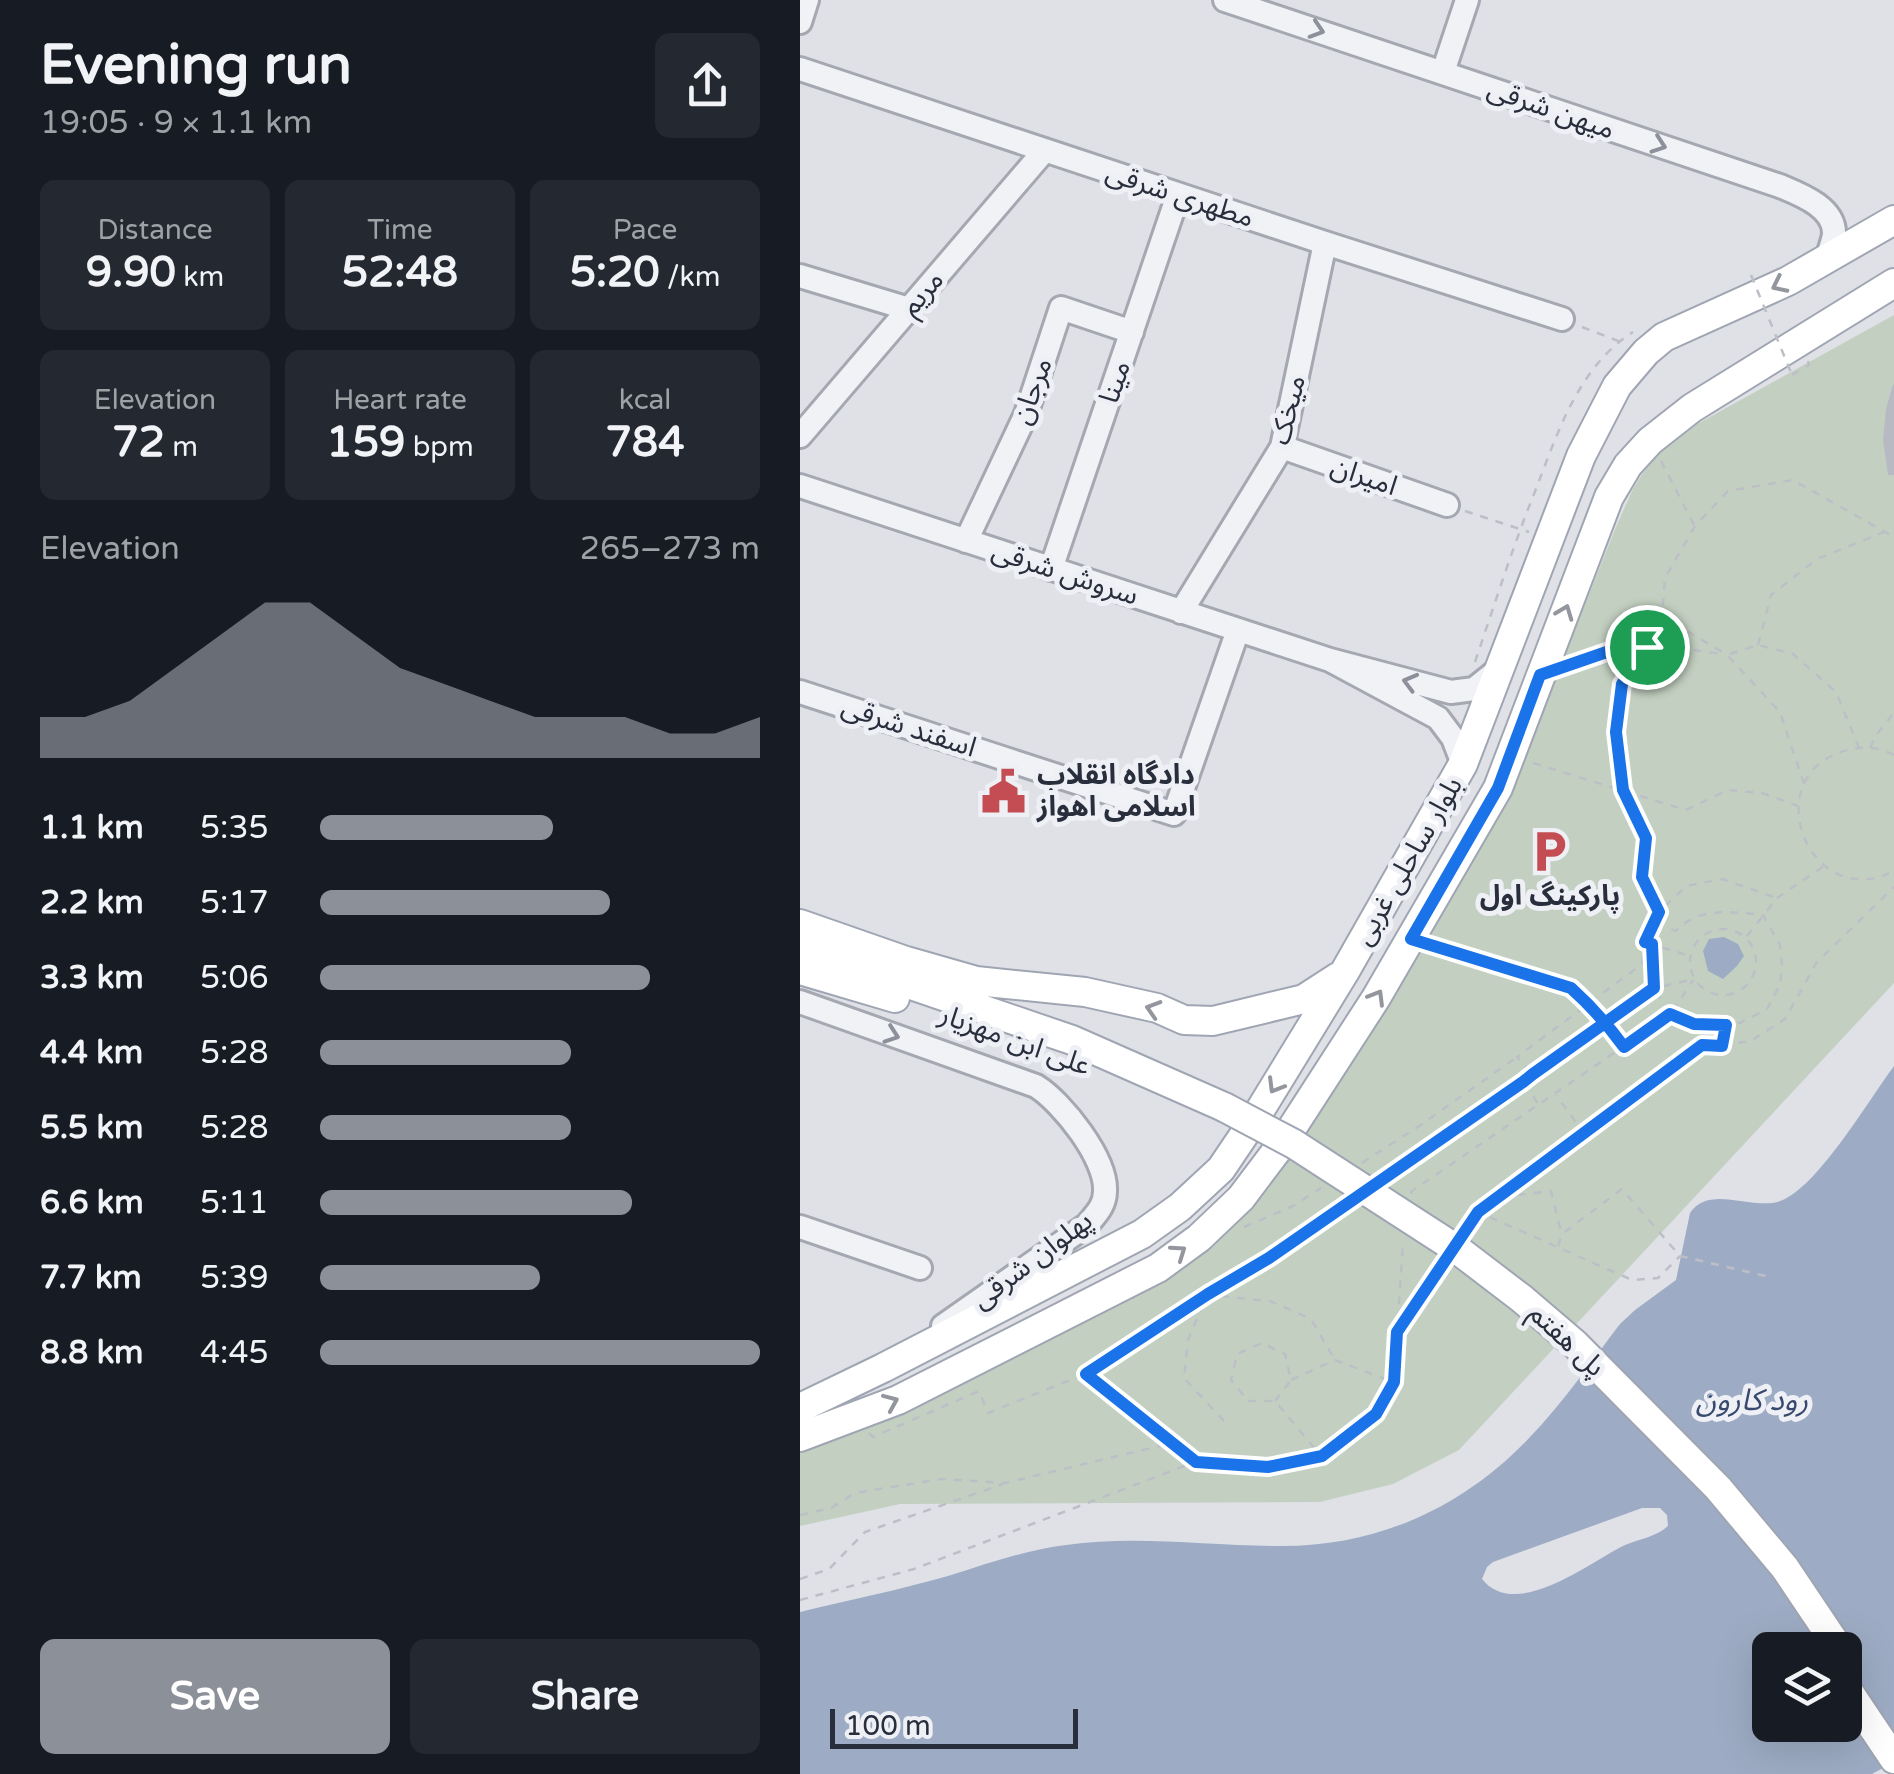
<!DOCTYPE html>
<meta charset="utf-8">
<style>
body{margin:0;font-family:"Varela Round","Noto Sans Arabic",sans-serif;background:#242831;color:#f1f3f6;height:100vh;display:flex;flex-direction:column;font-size:38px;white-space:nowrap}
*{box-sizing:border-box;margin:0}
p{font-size:32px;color:#9ea1a6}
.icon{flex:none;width:55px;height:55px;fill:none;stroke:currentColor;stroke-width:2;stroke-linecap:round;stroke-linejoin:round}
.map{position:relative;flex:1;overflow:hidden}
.side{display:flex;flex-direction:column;background:#171b24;width:800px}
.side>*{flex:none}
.tools{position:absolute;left:952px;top:1632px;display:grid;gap:20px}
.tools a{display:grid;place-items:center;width:110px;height:110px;border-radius:15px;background:#171b24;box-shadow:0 10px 40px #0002;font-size:50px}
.scale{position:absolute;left:30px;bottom:25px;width:248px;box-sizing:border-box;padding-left:10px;border:5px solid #292e3d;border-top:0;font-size:28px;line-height:35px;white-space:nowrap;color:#292e3d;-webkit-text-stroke:8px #eef0f5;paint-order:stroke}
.pin{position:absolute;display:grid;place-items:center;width:85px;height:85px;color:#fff;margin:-42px;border:5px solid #fff;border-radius:50%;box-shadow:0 2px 10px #0007}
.round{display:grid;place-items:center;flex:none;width:105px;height:105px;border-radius:15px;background:#242831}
.head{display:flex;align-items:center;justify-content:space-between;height:170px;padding:0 40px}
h1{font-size:55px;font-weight:800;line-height:75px}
.figures{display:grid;grid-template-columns:repeat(3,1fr);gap:15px;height:170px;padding:10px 40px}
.figures div{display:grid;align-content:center;border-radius:15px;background:#242831;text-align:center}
.figures b{font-size:42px;font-weight:800}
.figures small{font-size:28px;font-weight:400}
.figures p{font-size:28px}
.chart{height:280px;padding:20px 40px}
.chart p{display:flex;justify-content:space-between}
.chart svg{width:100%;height:180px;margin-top:10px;fill:#8c9099;opacity:.7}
.button{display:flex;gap:20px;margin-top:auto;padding:20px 40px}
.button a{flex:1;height:115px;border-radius:15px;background:#8c9099;color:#fff;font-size:40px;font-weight:800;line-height:115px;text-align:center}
.button a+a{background:#242831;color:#f1f3f6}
ul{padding:0 40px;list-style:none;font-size:32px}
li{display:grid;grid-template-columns:160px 120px 1fr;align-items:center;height:75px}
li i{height:25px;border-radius:12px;background:#8c9099}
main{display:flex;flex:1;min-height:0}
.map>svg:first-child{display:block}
</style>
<main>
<section class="side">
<div class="head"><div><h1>Evening run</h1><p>19:05 · 9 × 1.1 km</p></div><a class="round"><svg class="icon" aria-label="share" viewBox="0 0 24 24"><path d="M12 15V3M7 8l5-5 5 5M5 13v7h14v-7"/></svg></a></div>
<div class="figures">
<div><p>Distance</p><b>9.90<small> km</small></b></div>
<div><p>Time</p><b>52:48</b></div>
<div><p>Pace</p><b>5:20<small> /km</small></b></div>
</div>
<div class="figures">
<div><p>Elevation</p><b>72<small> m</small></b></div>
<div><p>Heart rate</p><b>159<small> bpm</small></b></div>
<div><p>kcal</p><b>784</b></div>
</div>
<div class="chart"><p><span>Elevation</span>265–273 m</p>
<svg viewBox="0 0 160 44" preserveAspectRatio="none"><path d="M0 44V34L10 34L20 30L30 22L40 14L50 6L60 6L70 14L80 22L90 26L100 30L110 34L120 34L130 34L140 38L150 38L160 34V44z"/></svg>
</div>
<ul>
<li><b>1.1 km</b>5:35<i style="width:53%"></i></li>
<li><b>2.2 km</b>5:17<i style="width:66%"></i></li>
<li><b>3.3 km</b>5:06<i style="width:75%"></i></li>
<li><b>4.4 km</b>5:28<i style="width:57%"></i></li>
<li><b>5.5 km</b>5:28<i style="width:57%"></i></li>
<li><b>6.6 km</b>5:11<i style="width:71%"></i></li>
<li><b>7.7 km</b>5:39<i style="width:50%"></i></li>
<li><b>8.8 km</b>4:45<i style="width:100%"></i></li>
</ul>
<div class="button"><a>Save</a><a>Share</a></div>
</section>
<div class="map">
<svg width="1094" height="1774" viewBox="0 0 1094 1774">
<rect width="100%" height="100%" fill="#dfe1e7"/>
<path fill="#c3d0c1" d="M1094 315V983L659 1450 593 1484 520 1502 100 1504 0 1526V1453L351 1274 437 1203 722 762 816 527 833 489 851 460 899 423Z"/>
<path fill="#9dacc4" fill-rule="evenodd" d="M924 937 938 944 944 956 937 966 923 979 908 971 903 951 909 939Z
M1094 1066V1762L1072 1774H0V1612C49 1600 99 1590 148 1576 187 1564 225 1550 266 1545 337 1535 408 1546 479 1546 576 1547 663 1508 730 1437 763 1403 791 1362 820 1324L835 1310 876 1280 890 1213C910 1182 957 1214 985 1199 1022 1180 1068 1101 1094 1066ZM842 1508H860L867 1515 868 1526C856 1537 839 1539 825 1545 791 1561 716 1622 682 1579L687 1567 693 1562ZM970 1650H1045V1725H970Z"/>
<path fill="#b7bac3" d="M1093 384 1094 385V475H1088L1083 440 1086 409Z"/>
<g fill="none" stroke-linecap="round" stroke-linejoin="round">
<defs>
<path id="minor" d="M425 0 980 186C999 194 1035 207 1034 234 1033 242 1029 251 1027 259
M0 22 7 0
M0 69 525 243 762 319
M643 72 667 0
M0 276 109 309
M0 436 245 150
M482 447 647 505
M0 486 530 660
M166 541 226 414 261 308 332 332
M251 569 378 195
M381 612 482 447 525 243
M0 692 374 814 438 630
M663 764 653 738 638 718 530 660 651 692 674 689 699 669
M0 1002 236 1086C262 1102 307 1159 305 1191 305 1206 296 1214 287 1225L143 1326
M0 1227 120 1268"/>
<path id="major" d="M0 924 106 961 176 981 285 992 357 1008 384 1020 413 1021 504 999 538 977
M0 947 272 1040 424 1107
M0 970 95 998
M0 1408 83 1368 342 1234 380 1207 421 1169 454 1120 544 973 663 764 781 456 817 386 846 352 864 337 988 281 1094 220
M0 1437 98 1400 358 1268 399 1238 441 1198 481 1145 576 998 698 788 809 497 828 465 850 441 892 408 1094 283
M1045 1686 1094 1759"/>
</defs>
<use href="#minor" stroke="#a5a8b1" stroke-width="28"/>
<use href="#major" stroke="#9fa5b2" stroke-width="32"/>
<path stroke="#bdbfc6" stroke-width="2.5" stroke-dasharray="8 8" stroke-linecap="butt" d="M782 327 826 344
M992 375 1009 365 1008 361
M861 461 894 525
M665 511 729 532
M857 644 862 618
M958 645 971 595 1017 559 1084 532
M846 648 822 684 816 731 823 790 845 838 842 877 859 912
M930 654 958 645 993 654 1036 692 1059 748
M675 662C694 606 712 549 734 494 757 435 777 368 833 332
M769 665 824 646 886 649 922 654
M1070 748 1077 734 1094 713
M1094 755C1079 747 1064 746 1048 750 954 773 1008 915 1094 871
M733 763 886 810 928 790 962 793 998 806
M1004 784 980 712 927 655 862 616 865 578 895 526 928 491 993 480 1094 537
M890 962a33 33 0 1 1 66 0a33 33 0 1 1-66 0Z
M947 936 977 898 1024 866
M847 943 890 956
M852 944 854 988 871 1014 894 1024 916 1026 940 1023 967 1009 980 985 982 966 980 945 963 915C932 912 899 906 876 931L854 923
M631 946 771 988 808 1026 822 1044
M922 1045 951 1041 985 1019 1017 962 1094 887
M731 1072 717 1057 842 964 845 942 859 912 886 886 922 879 977 898
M724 1083 739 1105
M784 1133 902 1045H922L925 1025
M562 1163 622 1124 717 1057
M587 1176 854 988 894 979
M611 1194 612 1191 871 1014 893 980
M702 1197 751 1191 761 1232
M680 1211 784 1133 756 1095
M444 1227 493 1206 521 1188
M668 1228 678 1212 832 1280 858 1278 880 1256
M758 1246 762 1234 822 1189 880 1256 970 1277
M598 1331 641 1268
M288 1376 397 1462 467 1467 522 1456 576 1414 594 1382 603 1241
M491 1380 535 1360 593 1382
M475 1401 491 1380 485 1354 462 1343 437 1354 431 1380 448 1401H475L521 1456
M424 1421 384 1378 388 1340 407 1295 470 1301 511 1319 535 1360
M69 1433 73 1437 179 1391 188 1413 285 1374 407 1295 469 1258 547 1204
M0 1515 31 1508 55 1493 141 1479 205 1483 372 1443
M0 1579 29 1569 65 1532 203 1484
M0 1600 114 1569 395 1462"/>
<use href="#minor" stroke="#f1f2f6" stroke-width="22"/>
<use href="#major" stroke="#fff" stroke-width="28"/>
<defs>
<path id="major-bridge" d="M424 1107 494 1144 658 1250 721 1298 776 1345 918 1488 985 1568 1040 1650"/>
</defs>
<use href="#major-bridge" stroke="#9fa5b2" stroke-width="32" stroke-linecap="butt"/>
<path stroke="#bdbfc6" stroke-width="2.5" stroke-dasharray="8 8" stroke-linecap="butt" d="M951 275 992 375"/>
<use href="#major-bridge" stroke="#fff" stroke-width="28"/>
</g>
<defs><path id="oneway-chevron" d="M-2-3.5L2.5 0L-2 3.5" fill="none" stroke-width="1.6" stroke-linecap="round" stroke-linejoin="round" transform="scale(2.5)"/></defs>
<g stroke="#8d909a">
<use href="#oneway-chevron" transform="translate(517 30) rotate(18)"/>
<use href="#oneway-chevron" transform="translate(859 145) rotate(19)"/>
<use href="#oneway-chevron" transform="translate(610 682) rotate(-165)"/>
<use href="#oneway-chevron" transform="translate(92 1035) rotate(19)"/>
</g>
<g stroke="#94969e">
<use href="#oneway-chevron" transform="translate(979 285) rotate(154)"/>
<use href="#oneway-chevron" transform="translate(765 612) rotate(-69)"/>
<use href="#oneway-chevron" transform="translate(577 997) rotate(-59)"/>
<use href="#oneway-chevron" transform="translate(353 1009) rotate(-163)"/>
<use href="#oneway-chevron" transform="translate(475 1086) rotate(121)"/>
<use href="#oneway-chevron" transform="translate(379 1252) rotate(-35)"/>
<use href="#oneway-chevron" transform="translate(91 1402) rotate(-23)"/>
</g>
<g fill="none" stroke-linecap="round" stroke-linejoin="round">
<defs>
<path id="route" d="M847 647 822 684 816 732 823 790 846 838 842 877 859 912 845 942 852 944 854 988 733 1074 723 1082 469 1258 408 1294 286 1374 396 1462 468 1467 522 1456 576 1414 594 1382 597 1332 678 1212 902 1045 922 1046 926 1025 894 1024 870 1014 824 1047C808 1025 791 1006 771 988L611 939 698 788 740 675 824 646 847 647"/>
</defs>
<use href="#route" stroke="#fff" stroke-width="20"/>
<use href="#route" stroke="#1a73e8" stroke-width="12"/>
</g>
<defs>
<symbol id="civic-bare" viewBox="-9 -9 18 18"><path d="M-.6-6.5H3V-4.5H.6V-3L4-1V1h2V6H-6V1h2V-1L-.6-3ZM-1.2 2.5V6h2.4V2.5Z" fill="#c34d53" stroke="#eef0f5" stroke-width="2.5" paint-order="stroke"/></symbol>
<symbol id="parking-bare" viewBox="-9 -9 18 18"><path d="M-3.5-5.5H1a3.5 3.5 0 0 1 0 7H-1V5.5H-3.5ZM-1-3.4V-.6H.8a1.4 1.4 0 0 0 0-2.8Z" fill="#c34d53" stroke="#eef0f5" stroke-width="2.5" paint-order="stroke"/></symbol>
</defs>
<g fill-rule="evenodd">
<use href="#civic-bare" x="172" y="760" width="63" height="63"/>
<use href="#parking-bare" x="718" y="820" width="63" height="63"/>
</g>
<g text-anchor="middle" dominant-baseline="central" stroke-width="10" stroke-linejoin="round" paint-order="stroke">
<g font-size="28" fill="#292e3d" stroke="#eef0f5">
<text transform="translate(751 109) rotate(19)">میهن شرقی</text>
<text transform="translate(380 195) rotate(18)">مطهری شرقی</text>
<text transform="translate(122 293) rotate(-49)">مریم</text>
<text transform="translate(315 382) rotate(-71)">مینا</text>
<text transform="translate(232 391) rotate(-70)">مرجان</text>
<text transform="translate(488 410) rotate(-76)">میخک</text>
<text transform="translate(564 476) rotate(19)">امیران</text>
<text transform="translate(265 573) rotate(18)">سروش شرقی</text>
<text transform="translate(109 727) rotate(18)">اسفند شرقی</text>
<text transform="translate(608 861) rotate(-60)">بلوار ساحلی غربی</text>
<text transform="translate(215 1040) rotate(20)">علی ابن مهزیار</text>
<text transform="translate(232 1260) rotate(-37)">پهلوان شرقی</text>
<text transform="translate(767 1340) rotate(43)">پل هفتم</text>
</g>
<g font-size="28" font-weight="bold" fill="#292e3d" stroke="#eef0f5" text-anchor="start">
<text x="237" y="775">دادگاه انقلاب<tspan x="237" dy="32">اسلامی اهواز</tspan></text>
<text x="750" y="896" text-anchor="middle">پارکینگ اول</text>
</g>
<g font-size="30" font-style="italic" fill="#374a6d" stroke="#eef0f5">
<text x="952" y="1400">رود کارون</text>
</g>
</g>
</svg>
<div class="tools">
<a><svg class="icon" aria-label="layers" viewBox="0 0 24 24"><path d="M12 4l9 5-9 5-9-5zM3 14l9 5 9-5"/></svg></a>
</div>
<div class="scale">100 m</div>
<div class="pin" style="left:847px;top:647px;background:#1e9e55"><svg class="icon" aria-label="arrive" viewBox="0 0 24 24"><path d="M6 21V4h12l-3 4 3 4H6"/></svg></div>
</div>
</main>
